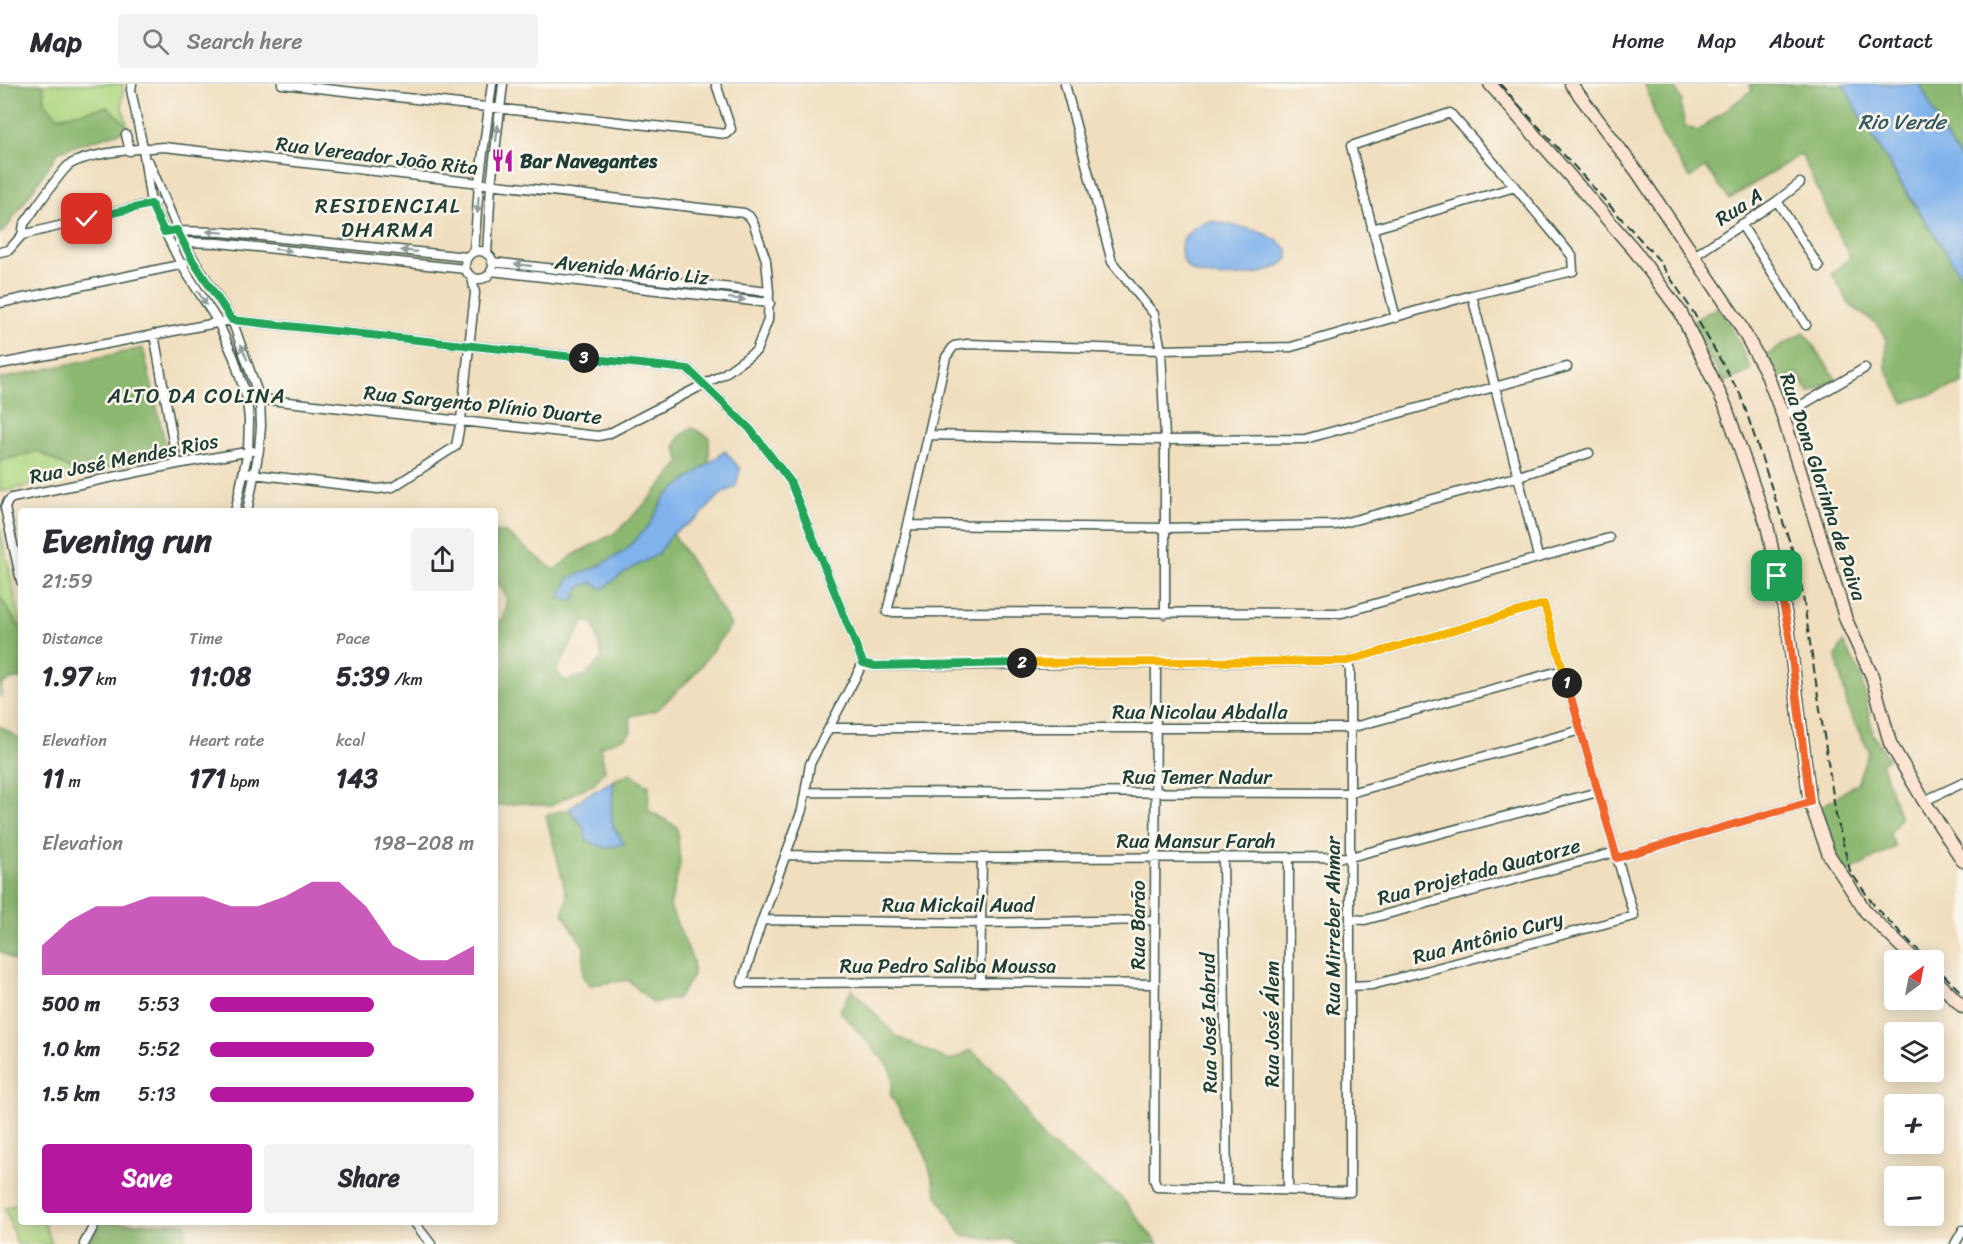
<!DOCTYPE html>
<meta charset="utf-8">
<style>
body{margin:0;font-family:Sriracha,sans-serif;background:#f2f2f3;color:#2b2b33;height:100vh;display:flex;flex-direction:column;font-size:22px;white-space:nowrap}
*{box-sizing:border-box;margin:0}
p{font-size:20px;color:#7c7c81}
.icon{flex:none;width:33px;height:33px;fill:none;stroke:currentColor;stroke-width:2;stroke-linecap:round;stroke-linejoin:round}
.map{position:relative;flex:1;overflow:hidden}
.drawer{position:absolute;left:18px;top:424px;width:480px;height:717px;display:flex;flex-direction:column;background:#fff;border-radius:6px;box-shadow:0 3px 15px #0003}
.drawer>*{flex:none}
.needle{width:39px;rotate:32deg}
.tools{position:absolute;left:1884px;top:866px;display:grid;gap:12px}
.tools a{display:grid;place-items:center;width:60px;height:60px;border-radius:6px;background:#fff;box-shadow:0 3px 15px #0003;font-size:30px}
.pin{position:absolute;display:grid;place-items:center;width:51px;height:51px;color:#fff;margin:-26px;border-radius:12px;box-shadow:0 3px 9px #0006}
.km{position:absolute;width:30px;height:30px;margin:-15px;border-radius:50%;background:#222;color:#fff;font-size:16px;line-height:30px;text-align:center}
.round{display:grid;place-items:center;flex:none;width:63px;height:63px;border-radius:6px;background:#f2f2f3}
.overview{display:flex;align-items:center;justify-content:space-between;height:102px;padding:0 24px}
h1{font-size:33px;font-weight:700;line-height:45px}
.metrics{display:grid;grid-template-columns:repeat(3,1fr);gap:9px;height:102px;padding:6px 24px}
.metrics div{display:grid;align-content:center}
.metrics b{font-size:26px;font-weight:700}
.metrics small{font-size:16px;font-weight:400}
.metrics p{font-size:16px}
.chart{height:168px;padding:12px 24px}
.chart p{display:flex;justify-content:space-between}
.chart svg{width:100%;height:108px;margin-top:6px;fill:#b5179e;opacity:.7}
.primary-button{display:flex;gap:12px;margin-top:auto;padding:12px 24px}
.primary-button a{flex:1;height:69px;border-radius:6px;background:#b5179e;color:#fff;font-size:24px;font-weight:700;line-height:69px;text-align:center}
.primary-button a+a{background:#f2f2f3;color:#2b2b33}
ul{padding:0 24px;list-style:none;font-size:20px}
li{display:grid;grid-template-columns:96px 72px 1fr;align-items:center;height:45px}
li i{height:15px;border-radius:8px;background:#b5179e}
header{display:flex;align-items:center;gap:36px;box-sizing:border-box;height:84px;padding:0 30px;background:#fff;border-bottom:2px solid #e1e1e2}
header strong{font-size:28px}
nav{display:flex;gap:33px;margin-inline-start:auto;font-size:21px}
.search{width:420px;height:54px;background:#f2f2f3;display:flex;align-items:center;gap:15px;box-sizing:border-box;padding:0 21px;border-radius:6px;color:#7c7c81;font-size:22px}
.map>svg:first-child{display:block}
</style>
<header>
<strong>Map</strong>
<div class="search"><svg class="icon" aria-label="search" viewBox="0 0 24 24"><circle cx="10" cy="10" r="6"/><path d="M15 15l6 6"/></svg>Search here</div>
<nav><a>Home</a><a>Map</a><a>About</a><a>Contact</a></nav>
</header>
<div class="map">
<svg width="1963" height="1160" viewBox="0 0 1963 1160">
<rect width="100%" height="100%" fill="#fbf7ec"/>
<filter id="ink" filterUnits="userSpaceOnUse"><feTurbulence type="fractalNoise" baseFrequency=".0167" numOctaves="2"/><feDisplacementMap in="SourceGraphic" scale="12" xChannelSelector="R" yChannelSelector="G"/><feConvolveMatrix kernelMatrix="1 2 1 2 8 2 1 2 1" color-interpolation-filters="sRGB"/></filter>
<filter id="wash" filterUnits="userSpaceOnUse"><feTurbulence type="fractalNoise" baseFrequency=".008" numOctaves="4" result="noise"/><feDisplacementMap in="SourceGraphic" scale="24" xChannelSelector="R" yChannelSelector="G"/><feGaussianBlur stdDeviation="1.35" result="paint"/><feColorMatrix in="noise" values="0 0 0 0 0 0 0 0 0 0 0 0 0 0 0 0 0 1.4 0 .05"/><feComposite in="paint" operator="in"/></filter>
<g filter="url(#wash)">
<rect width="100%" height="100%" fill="#f0debe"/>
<path fill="#b0d883" stroke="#688a5c" stroke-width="1.5" d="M43 0H123L122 24 129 45 118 32 107 23 58 33 45 18Z
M38 367 78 390 0 408V377Z
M0 444 21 541V546L0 513Z
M21 1119V1138L44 1139 52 1160H17L5 1124Z"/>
<path fill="#8cb871" stroke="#567a52" stroke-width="1.5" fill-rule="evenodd" d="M0 0H43L45 18 58 33 107 23 118 32 129 45 59 67 7 143 0 150Z
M1645 0H1673L1682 17 1681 24 1685 42 1698 47 1752 6 1749 0H1843L1867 44 1907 110 1963 194V300L1904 319 1886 285V254L1883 248 1877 240 1850 221 1832 190 1850 174 1801 70 1729 115 1706 83 1690 94 1661 50Z
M1920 0H1963V78L1945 52Z
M1718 223 1737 254 1751 287 1725 298 1687 240Z
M1804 248 1836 295 1809 309 1797 289 1772 299 1762 274Z
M143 264 168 372 78 390 38 367 0 377V295Z
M692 344 709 353V379L665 413 650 440 625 467 599 482 569 494 559 515 574 516 579 504 592 498 603 505 620 491 657 470 673 449 731 541 694 591 657 626 630 632 631 647 627 652 600 663 605 686 593 701 579 706 551 722 522 719 495 722V541C511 529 510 509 495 497V447L506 449 554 486 575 470 615 449 645 420 681 378 675 363 679 353ZM585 536 594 540 602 574 586 591 564 597 556 586Z
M0 513 21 546V595H13L2 600 0 614Z
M1843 558 1861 591 1873 650 1888 675 1881 679 1900 734 1890 750 1895 763 1847 789 1827 751 1820 724 1857 699 1869 667 1849 628 1836 572Z
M0 642 21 656V881L0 867Z
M630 689 649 702 648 726 677 743 680 779 670 823 693 877V892L678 914 653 919 628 896 590 901 583 893 584 863 563 830 567 813 546 731 569 725 585 745 624 760 613 742 611 726 614 696Z
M852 905 897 953 950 977 971 966 1002 994 1043 1054 1122 1114 1158 1160H1018L1009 1155 996 1156 962 1151 937 1111 925 1069 890 1010 893 995 889 982 840 927Z
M101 1139H186L185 1160H88Z"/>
<path fill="#80b2ec" stroke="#507890" stroke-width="1.5" d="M1843 0H1920L1945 52 1963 78V194C1921 130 1879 67 1843 0Z
M1212 137C1238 143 1269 145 1288 166V174C1275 193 1216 197 1195 188 1190 186 1185 181 1183 175 1175 154 1194 140 1212 137Z
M725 367 740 385 736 402 720 411 698 434 673 449 658 470 620 491 603 505 591 498 579 504 574 516 559 515 569 494 599 482 625 467 650 440 665 413Z
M614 696 611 726 613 742 624 760 605 764 586 756 585 745 569 725 582 714Z"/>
</g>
<g filter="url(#ink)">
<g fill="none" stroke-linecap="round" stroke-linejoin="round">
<defs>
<path id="street" d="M132 0 131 6 143 64 151 120 181 180 218 238 234 274 247 315 249 337 248 367 235 428
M282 0 726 50 731 45 716 0
M1065 0 1112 178 1154 230 1161 266 1165 356V530
M126 51 130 67
M149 78 183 158 232 236 260 315 261 342 259 366 247 428
M1777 117 1819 183
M1741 140 1806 241
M1372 145 1515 103
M172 147 222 148 467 173
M22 151 24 140C33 128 60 88 69 81 87 69 142 64 164 63L744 129 749 132 753 138 766 176 769 208 768 236 756 267 724 290 608 350 598 352 260 315H247
M179 158 219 159 465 185
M465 181a14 14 0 1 1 28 0a14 14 0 1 1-28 0Z
M0 168 9 166 22 151 156 118
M474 168 479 100 492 0
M487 170 491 101 503 0
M1694 172 1777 117 1800 99
M492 178 769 208
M491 187 770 219
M1472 211C1493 298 1517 385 1538 473
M0 219 184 180
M1396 234 1351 62 1450 29 1515 103 1572 172 1573 187 1472 211 1291 263 1161 266 967 260 954 262 946 273 908 441 887 528 1342 529 1609 454
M154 250 177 380
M0 280 232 236 688 285 750 345 790 397 863 579
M1783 332 1865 284
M929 351 1165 356 1305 355 1567 283
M245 389 378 405 393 403 456 362 461 336 475 209 472 193
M908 441 1164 444 1336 441 1519 392 1589 369
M21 497 5 424 8 417 12 414 177 380 252 367
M1156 578 1154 1095 1157 1103 1350 1108V587L1347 577
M863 579 874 582 1347 577 1544 520 1634 832 1372 901 1350 902
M863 579 810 680 802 726 762 836 742 899 980 898 1155 900
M830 644H1350L1563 586
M806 708 1350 709 1581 646
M1924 717 1963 699
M785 771 982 774 1350 773 1598 708
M1223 773 1227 1105
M1617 774 1810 718
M1350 835 1365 836 1616 768
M762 836 981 839 1155 836
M980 898 982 774
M1288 1106 1289 773
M414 1138 431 1160
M84 1160 96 1138
M1955 1160 1963 1146"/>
<path id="secondary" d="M1490 0 1635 167 1681 229 1725 321 1767 441 1788 543 1810 718 1829 771 1866 828 1915 876
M1571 0 1638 89 1737 236 1765 286 1783 332 1846 536 1872 592 1890 659 1924 717 1963 777
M1934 894 1963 923"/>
</defs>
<use href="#street" stroke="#3e5549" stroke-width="11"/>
<use href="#secondary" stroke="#3e5549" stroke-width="15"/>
<use href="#street" stroke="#fff" stroke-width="8"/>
<use href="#secondary" stroke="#fde4d1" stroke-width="12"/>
<path stroke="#1f3d34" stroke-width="2" stroke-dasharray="9 4.5" stroke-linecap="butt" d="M1500 0 1657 174 1692 226 1741 312 1799 486 1836 731 1850 787 1876 824 1928 876
M1934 881 1963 910"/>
</g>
<defs><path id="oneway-solid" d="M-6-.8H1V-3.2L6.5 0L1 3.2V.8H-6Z" transform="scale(1.5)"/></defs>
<g fill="#8f9e9a">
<use href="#oneway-solid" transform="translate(497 49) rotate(-83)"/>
<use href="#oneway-solid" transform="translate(478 121) rotate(94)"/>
<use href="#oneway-solid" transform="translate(215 148) rotate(-176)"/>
<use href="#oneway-solid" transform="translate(283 166) rotate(6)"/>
<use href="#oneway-solid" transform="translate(409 167) rotate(-174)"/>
<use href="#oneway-solid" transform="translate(523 181) rotate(-174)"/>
<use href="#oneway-solid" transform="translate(202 214) rotate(57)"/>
<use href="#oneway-solid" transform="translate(737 215) rotate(6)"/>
<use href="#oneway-solid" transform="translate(244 268) rotate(-112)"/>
</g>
</g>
<g fill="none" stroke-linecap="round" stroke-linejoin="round" filter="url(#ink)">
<defs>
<path id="split-1" d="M1567 599 1617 774 1810 718 1788 543 1777 492"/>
<path id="split-2" d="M1022 579 1347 577 1544 520 1567 599"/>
<path id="split-3" d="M584 274 688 285 750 345 790 397 863 579 874 582 1022 579"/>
<path id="split-4" d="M87 135 151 120 164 148 177 146 193 177 232 236 584 274"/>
</defs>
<use href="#split-1" stroke="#fff" stroke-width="12"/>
<use href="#split-2" stroke="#fff" stroke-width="12"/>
<use href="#split-3" stroke="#fff" stroke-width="12"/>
<use href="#split-4" stroke="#fff" stroke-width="12"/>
<use href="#split-1" stroke="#f0652b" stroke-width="8"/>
<use href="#split-2" stroke="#f5b400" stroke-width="8"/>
<use href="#split-3" stroke="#22a559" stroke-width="8"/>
<use href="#split-4" stroke="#22a559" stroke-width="8"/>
</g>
<defs>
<symbol id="restaurant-bare" viewBox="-9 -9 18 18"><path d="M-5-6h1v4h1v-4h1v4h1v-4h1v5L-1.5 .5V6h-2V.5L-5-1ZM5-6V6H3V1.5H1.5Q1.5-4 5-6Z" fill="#b5179e" stroke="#fbf7ec" stroke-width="2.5" paint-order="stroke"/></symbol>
</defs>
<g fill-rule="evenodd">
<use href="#restaurant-bare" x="486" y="60" width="33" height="33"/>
</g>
<g text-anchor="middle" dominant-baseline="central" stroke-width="5" stroke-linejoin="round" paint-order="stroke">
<g font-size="20" fill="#1f3d34" stroke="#fbf7ec">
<text transform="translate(377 72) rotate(7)">Rua Vereador João Rita</text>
<text transform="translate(1739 123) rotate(-33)">Rua A</text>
<text transform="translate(632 186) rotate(6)">Avenida Mário Liz</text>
<text transform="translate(483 321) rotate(6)">Rua Sargento Plínio Duarte</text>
<text transform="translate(124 375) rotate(-11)">Rua José Mendes Rios</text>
<text transform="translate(1823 403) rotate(72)">Rua Dona Glorinha de Paiva</text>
<text x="1200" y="628">Rua Nicolau Abdalla</text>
<text x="1197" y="693">Rua Temer Nadur</text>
<text x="1196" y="757">Rua Mansur Farah</text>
<text transform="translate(1479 788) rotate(-15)">Rua Projetada Quatorze</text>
<text x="958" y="821">Rua Mickail Auad</text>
<text transform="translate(1138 841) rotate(-90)">Rua Barão</text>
<text transform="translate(1333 842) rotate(-90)">Rua Mirreber Ahmar</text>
<text transform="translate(1488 854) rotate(-15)">Rua Antônio Cury</text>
<text x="948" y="882">Rua Pedro Saliba Moussa</text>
<text transform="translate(1209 939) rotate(-91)">Rua José Iabrud</text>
<text transform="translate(1272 940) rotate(-90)">Rua José Álem</text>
</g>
<g font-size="20" font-weight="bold" fill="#1f3d34" stroke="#fbf7ec" text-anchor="start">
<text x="520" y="77">Bar Navegantes</text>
</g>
<g font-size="21" font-style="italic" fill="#375a62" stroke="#fbf7ec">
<text x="1902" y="38">Rio Verde</text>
</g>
<g font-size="21" letter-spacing="1.5" fill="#1f3d34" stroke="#fbf7ec">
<text x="388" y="122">RESIDENCIAL<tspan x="388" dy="24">DHARMA</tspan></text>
<text x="197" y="312">ALTO DA COLINA</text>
</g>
</g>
</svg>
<div class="tools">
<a><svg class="needle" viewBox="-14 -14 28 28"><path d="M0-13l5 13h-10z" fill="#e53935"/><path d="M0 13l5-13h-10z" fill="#7c7c81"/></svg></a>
<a><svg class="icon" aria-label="layers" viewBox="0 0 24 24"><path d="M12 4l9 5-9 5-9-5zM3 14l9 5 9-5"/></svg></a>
<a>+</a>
<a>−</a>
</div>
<div class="pin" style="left:1777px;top:492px;background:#1e9e55"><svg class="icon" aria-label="arrive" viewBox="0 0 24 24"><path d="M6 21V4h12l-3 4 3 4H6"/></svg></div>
<div class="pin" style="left:87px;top:135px;background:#d93025"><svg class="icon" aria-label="check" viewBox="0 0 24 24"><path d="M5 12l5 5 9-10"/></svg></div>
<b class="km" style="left:1567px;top:599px">1</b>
<b class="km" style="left:1022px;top:579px">2</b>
<b class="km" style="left:584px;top:274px">3</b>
<section class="drawer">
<div class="overview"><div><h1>Evening run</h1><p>21:59</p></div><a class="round"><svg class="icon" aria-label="share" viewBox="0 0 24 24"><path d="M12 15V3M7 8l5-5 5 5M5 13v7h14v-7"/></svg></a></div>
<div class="metrics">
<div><p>Distance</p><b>1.97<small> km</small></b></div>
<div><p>Time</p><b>11:08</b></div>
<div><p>Pace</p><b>5:39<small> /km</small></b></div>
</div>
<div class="metrics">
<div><p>Elevation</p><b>11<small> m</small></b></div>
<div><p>Heart rate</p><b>171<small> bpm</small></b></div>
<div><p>kcal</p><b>143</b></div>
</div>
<div class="chart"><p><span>Elevation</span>198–208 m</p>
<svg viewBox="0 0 160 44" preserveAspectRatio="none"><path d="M0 44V32L10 22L20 16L30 16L40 12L50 12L60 12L70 16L80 16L90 12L100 6L110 6L120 16L130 32L140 38L150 38L160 32V44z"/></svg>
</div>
<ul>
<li><b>500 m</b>5:53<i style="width:62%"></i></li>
<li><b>1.0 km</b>5:52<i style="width:62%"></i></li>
<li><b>1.5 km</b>5:13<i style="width:100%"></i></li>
</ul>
<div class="primary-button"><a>Save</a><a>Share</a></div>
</section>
</div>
